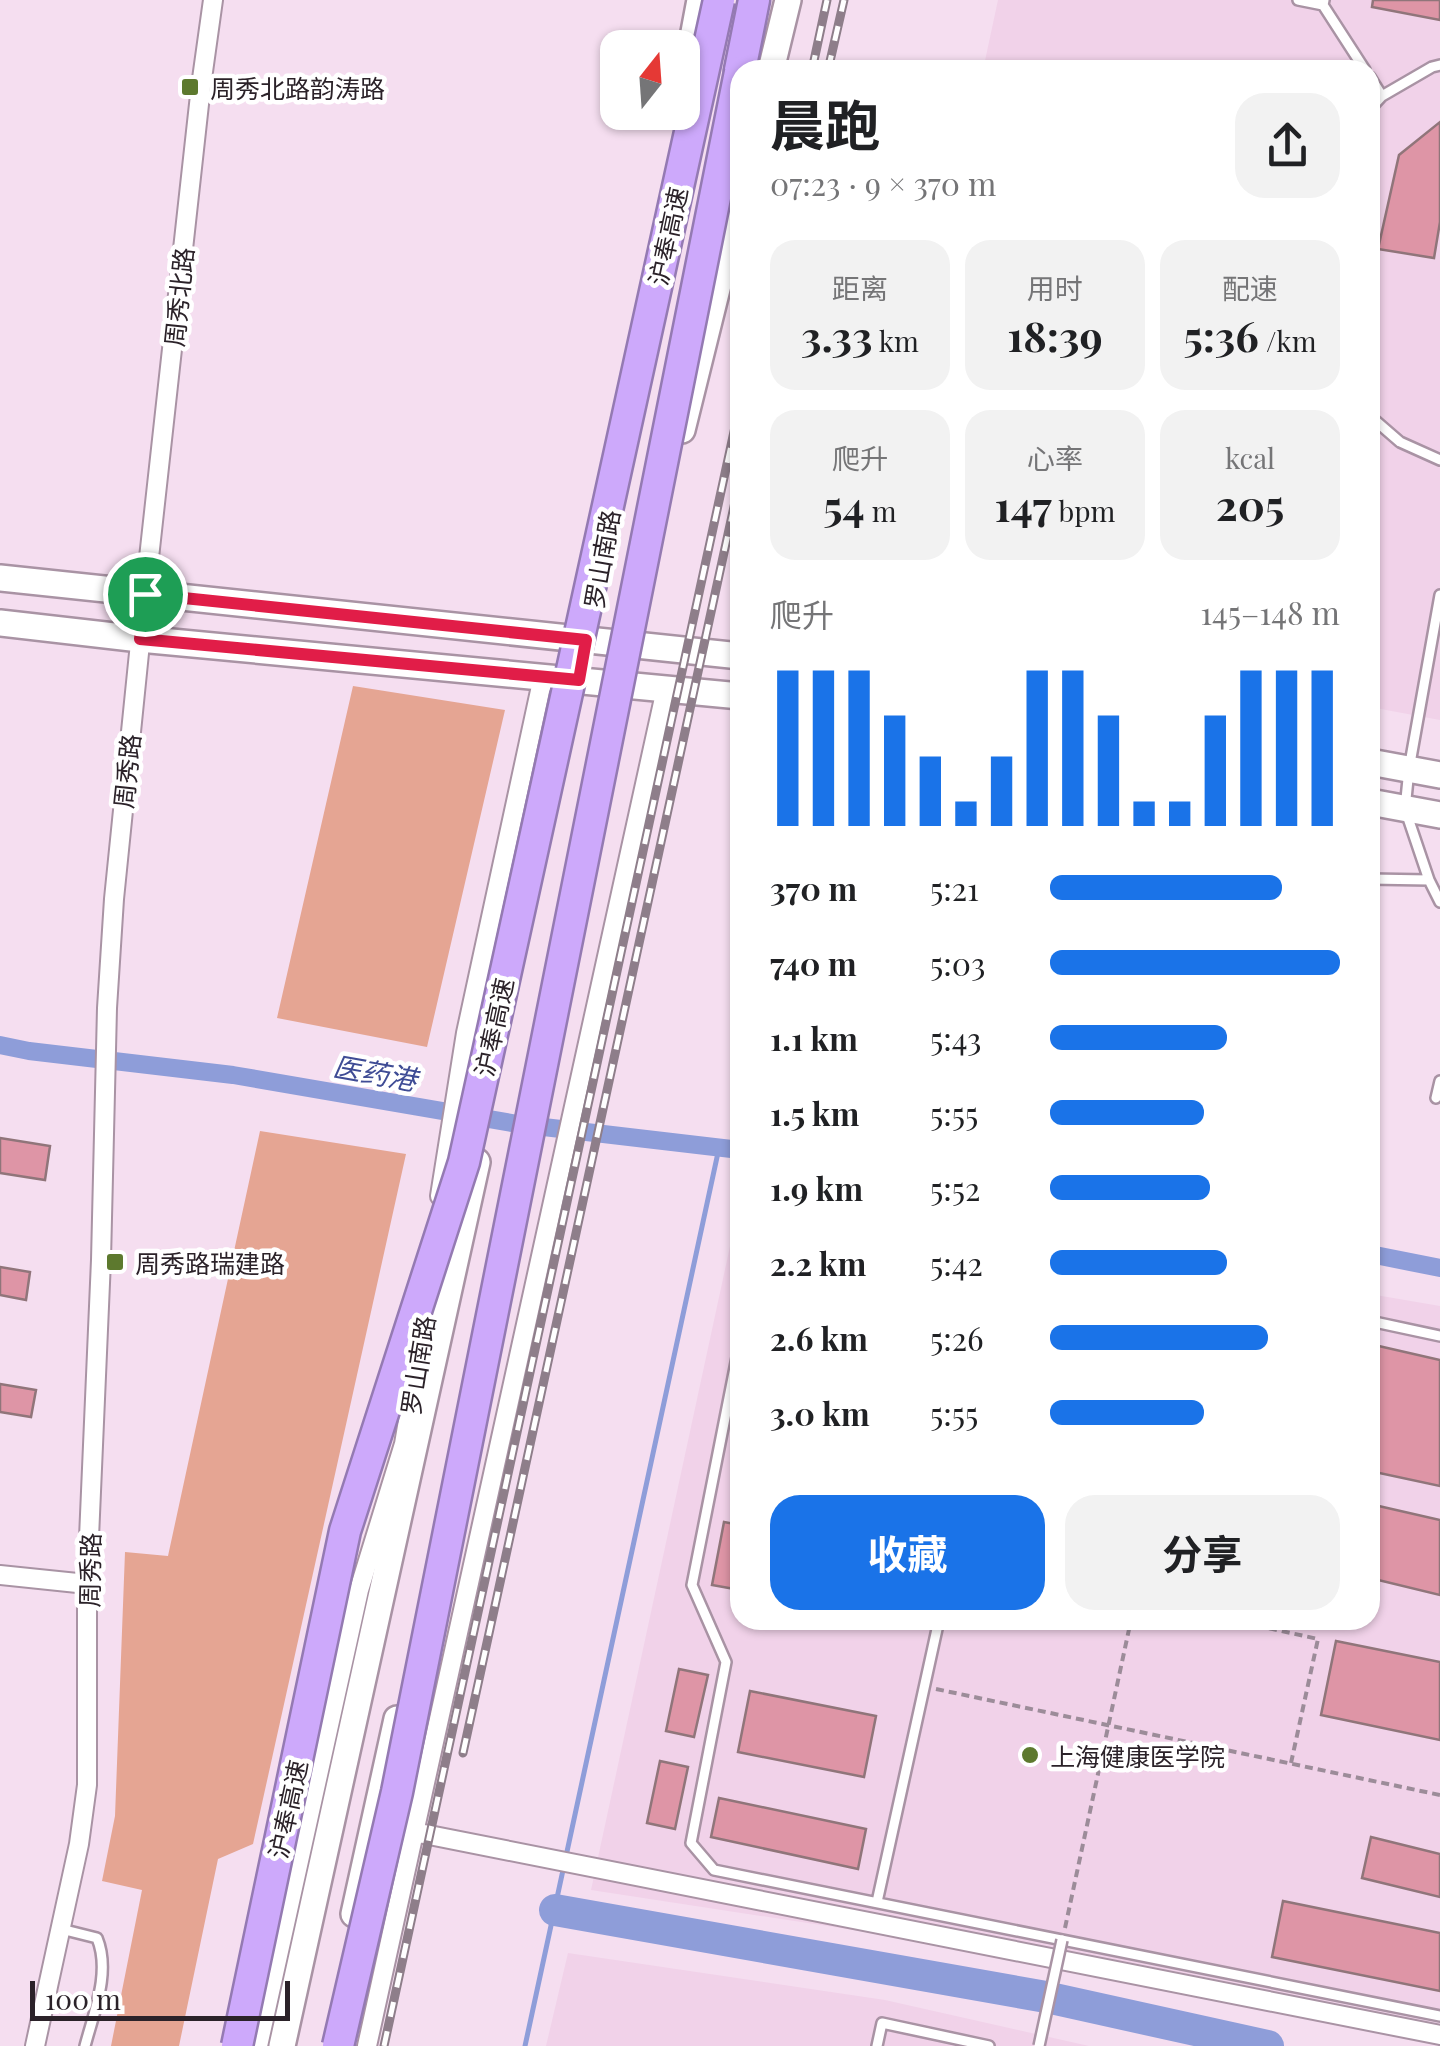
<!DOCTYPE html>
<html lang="zh">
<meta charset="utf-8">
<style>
body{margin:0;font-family:"Playfair Display","Noto Sans SC",serif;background:#f2f2f2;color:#202124;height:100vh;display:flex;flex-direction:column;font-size:38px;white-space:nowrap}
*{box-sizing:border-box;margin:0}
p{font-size:32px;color:#757577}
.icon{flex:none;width:55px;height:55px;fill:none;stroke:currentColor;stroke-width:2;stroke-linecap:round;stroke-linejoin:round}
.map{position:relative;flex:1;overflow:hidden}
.sheet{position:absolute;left:730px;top:60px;width:650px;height:1570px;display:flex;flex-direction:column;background:#fff;border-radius:30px;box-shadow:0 2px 8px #0004}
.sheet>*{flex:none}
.needle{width:65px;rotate:17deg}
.buttons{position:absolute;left:600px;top:30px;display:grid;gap:20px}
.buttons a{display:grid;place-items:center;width:100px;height:100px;border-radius:20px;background:#fff;box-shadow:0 2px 8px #0004;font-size:50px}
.scale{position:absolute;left:30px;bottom:25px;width:260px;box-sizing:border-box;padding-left:10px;border:5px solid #2b2229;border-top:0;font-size:28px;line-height:35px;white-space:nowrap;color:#2b2229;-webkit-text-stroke:8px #fff;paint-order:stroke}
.pin{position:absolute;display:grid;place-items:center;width:85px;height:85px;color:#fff;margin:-42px;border:5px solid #fff;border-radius:50%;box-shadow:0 2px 10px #0007}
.round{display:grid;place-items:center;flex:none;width:105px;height:105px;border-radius:30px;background:#f2f2f2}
.headline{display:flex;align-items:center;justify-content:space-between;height:170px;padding:0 40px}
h1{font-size:55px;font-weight:700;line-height:75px}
.figures{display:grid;grid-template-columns:repeat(3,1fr);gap:15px;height:170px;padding:10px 40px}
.figures div{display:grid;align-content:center;border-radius:25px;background:#f2f2f2;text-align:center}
.figures b{font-size:42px;font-weight:700}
.figures small{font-size:28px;font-weight:400}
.figures p{font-size:28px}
.chart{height:280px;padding:20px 40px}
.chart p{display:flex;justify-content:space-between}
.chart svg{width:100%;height:180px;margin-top:10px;stroke:#1a73e8;stroke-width:6}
.primary-button{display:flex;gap:20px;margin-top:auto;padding:20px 40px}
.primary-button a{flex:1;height:115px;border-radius:30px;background:#1a73e8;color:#fff;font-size:40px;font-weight:700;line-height:115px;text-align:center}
.primary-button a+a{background:#f2f2f2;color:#202124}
ul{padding:0 40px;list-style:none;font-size:32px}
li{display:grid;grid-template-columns:160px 120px 1fr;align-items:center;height:75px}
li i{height:25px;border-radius:12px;background:#1a73e8}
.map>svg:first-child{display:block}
</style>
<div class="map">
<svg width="1440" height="2046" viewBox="0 0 1440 2046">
<rect width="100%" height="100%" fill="#f5def0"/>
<path fill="#f1d2e9" d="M998 0H1440V720L1370 707V70H983Z
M740 1200V1620H1370V1294L1440 1306V2042L1082 1965 591 1890Z
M568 1953 885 2000 1089 2046H546Z"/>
<path fill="#e5a593" d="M353 686 505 710 427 1047 277 1018Z
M260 1131 406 1154 253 1844 218 1859 179 2046H111L142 1890 102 1881 115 1816 125 1552 168 1556Z"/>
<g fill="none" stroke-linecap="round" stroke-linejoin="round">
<path stroke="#8e9dd9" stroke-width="5" d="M525 2046 719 1148"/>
<path stroke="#8e9dd9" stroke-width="18" d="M0 1045 29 1051 233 1075 518 1124 740 1150
M1370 1254 1440 1268"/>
<path stroke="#8e9dd9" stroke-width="32" d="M555 1910 1046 1997 1268 2046"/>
</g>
<path fill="#de95a6" stroke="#90757a" stroke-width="2.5" d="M1373 0H1440V20L1372 7Z
M1440 122V222L1434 258 1378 249 1399 155Z
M0 1138 50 1146 45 1180 0 1173Z
M0 1267 30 1272 26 1300 0 1295Z
M1370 1344 1440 1360V1486L1370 1471Z
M0 1384 36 1390 31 1417 0 1412Z
M1370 1504 1440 1520V1595L1370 1578Z
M724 1522 740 1525V1590L712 1585Z
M1336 1641 1440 1662V1740L1321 1715Z
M679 1669 708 1675 694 1737 666 1731Z
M750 1691 876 1716 864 1777 738 1752Z
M660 1761 688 1767 675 1829 647 1823Z
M719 1798 866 1829 858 1869 711 1837Z
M1371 1837 1440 1854V1897L1362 1878Z
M1283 1901 1440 1933V1991L1272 1957Z"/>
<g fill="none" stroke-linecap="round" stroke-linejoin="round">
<defs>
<path id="lane" d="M1298 0 1323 5
M1324 0 1323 5 1365 70
M1370 77 1382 96
M1370 109 1382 96 1432 67 1440 65
M1370 416 1400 442 1440 460
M1440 595 1409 769 1405 809 1429 880 1440 902
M1370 879 1429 880
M1436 1098 1440 1081
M1370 1321 1440 1336
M740 1342 692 1585 726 1662 691 1843 714 1870 1440 2016
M877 1902 939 1620
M61 1929 97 1938C111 1972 94 2012 85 2046
M877 2046 882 2023 989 2046"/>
<path id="street" d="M440 1196 466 1033 543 677
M0 1575 87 1584
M414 1832 1440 2035
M35 2046 79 1844 87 1785V1584L101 1260 107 1008 114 899 145 594 201 86 213 0
M258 2046 359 1590 404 1444 425 1321
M367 2046 666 689"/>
<path id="secondary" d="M771 70 788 0
M682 96 700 0
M682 430 740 196
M0 578 740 656
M0 623 140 639 740 696
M1370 762 1440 775
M1370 802 1440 815
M354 1914 397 1719
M282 2046 477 1162"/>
<path id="highway" d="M740 70 754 0"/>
</defs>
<use href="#lane" stroke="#a993a4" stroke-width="14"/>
<use href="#street" stroke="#a993a4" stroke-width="22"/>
<use href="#secondary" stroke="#a993a4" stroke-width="30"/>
<use href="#highway" stroke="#947ab2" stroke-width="35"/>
<path stroke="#9c8c99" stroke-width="4" stroke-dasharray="8 5" stroke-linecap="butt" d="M1231 1620 1318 1639 1291 1763
M936 1689 1440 1795
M1065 1928 1131 1620"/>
<use href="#lane" stroke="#fff" stroke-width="9"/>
<use href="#street" stroke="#fff" stroke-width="18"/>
<use href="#secondary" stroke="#fff" stroke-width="25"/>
<use href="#highway" stroke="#cda9fb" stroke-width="30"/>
<defs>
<path id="rail" d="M812 70 827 0
M828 70 844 0
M463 1753 740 479
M384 2046 740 404"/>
</defs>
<use href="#rail" stroke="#8e7e8a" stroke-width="9"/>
<use href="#rail" stroke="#fff" stroke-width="5" stroke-dasharray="15" stroke-linecap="butt"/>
<defs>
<path id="lane-bridge" d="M1039 2046 1062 1940"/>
<path id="highway-bridge" d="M237 2046 345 1531 464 1162 719 0
M338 2046 397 1792 740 72"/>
</defs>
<use href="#lane-bridge" stroke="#a993a4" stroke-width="14" stroke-linecap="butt"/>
<use href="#highway-bridge" stroke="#947ab2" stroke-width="35" stroke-linecap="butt"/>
<use href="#lane-bridge" stroke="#fff" stroke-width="9"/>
<use href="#highway-bridge" stroke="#cda9fb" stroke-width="30"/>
</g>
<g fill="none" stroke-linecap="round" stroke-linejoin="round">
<defs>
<path id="route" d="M145 594 586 640 579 680 140 639Z"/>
</defs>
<use href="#route" stroke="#fff" stroke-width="20"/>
<use href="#route" stroke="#e11d48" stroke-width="12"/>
</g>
<g fill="#5d792e" stroke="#fff" stroke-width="4">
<rect x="180" y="77" width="20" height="20" rx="5"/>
<rect x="105" y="1252" width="20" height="20" rx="5"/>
<circle cx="1030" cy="1755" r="10"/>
</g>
<g text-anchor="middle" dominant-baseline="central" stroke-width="9" stroke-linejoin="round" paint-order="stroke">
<g font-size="25" fill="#2b2229" stroke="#fff" text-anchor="start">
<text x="210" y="87">周秀北路韵涛路</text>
<text x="135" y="1262">周秀路瑞建路</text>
<text x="1050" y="1755">上海健康医学院</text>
</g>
<g font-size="25" fill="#2b2229" stroke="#fff">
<text transform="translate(667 236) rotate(-78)">沪奉高速</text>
<text transform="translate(178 297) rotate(-84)">周秀北路</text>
<text transform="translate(601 559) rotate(-80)">罗山南路</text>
<text transform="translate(126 771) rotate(-84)">周秀路</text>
<text transform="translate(493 1027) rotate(-78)">沪奉高速</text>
<text transform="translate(417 1365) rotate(-81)">罗山南路</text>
<text transform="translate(89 1570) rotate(-89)">周秀路</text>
<text transform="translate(287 1809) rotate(-78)">沪奉高速</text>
</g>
<g font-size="28" font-style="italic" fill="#3f4c95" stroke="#fff">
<text transform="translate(375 1072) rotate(10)">医药港</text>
</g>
</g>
</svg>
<div class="buttons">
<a><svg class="needle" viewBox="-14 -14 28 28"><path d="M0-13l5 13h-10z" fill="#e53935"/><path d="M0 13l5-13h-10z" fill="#757577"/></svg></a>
</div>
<div class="scale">100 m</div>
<div class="pin" style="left:145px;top:594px;background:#1e9e55"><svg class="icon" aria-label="arrive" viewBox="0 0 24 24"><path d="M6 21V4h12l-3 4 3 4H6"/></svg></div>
<section class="sheet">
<div class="headline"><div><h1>晨跑</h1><p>07:23 · 9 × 370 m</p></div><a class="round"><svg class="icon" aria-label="share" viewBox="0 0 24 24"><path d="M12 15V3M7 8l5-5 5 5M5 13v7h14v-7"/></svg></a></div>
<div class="figures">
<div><p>距离</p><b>3.33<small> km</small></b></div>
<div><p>用时</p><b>18:39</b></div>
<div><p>配速</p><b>5:36<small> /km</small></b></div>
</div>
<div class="figures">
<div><p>爬升</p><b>54<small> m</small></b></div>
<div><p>心率</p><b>147<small> bpm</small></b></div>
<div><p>kcal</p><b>205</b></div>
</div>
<div class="chart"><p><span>爬升</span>145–148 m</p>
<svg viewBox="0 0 160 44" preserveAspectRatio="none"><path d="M5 44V6M15 44V6M25 44V6M35 44V17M45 44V27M55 44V38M65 44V27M75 44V6M85 44V6M95 44V17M105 44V38M115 44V38M125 44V17M135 44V6M145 44V6M155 44V6"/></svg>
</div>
<ul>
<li><b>370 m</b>5:21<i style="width:80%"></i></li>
<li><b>740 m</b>5:03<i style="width:100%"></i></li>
<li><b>1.1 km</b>5:43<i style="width:61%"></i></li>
<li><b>1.5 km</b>5:55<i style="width:53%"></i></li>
<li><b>1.9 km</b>5:52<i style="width:55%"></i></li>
<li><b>2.2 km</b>5:42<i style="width:61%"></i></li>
<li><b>2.6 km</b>5:26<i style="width:75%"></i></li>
<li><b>3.0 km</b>5:55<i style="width:53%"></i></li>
</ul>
<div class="primary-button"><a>收藏</a><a>分享</a></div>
</section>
</div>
